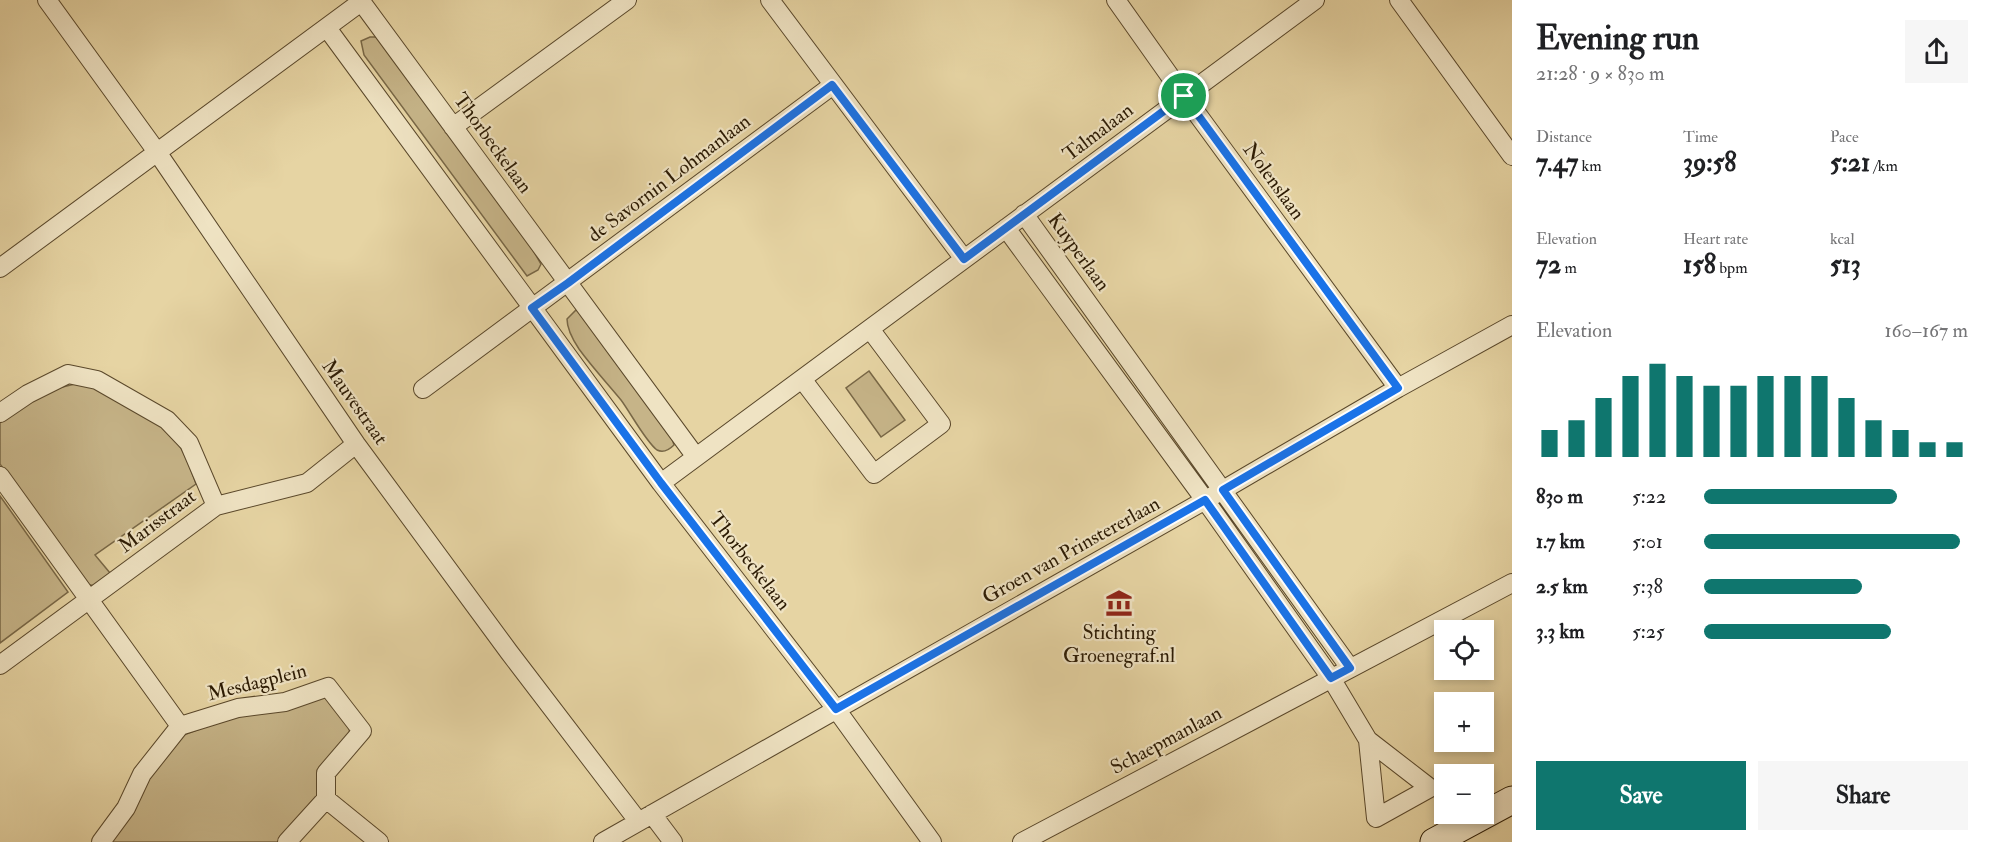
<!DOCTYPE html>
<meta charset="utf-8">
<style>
body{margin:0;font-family:"IM FELL Double Pica",serif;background:#f6f6f6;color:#202124;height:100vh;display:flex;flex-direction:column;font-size:22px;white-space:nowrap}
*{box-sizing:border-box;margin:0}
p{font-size:20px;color:#757577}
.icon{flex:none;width:33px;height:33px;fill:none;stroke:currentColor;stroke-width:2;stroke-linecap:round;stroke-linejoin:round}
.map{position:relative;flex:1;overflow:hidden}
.panel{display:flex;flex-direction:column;background:#fff;width:480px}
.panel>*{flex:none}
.controls{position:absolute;left:1434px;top:620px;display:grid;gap:12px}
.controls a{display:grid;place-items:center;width:60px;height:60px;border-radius:0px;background:#fff;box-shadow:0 3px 9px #0003;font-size:30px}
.pin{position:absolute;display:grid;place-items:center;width:51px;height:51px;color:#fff;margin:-26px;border:3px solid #fff;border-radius:50%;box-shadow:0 2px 6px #0007}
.round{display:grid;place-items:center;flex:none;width:63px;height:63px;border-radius:0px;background:#f6f6f6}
.summary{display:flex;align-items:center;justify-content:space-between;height:102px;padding:0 24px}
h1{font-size:33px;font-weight:700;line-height:45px}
.figures{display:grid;grid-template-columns:repeat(3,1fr);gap:9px;height:102px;padding:6px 24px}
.figures div{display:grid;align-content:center}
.figures b{font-size:26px;font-weight:700}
.figures small{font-size:16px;font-weight:400}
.figures p{font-size:16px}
.chart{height:168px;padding:12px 24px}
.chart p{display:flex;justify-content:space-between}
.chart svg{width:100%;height:108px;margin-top:6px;stroke:#0f766e;stroke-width:6}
.primary-button{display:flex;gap:12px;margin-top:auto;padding:12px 24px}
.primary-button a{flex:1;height:69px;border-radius:0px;background:#0f766e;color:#fff;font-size:24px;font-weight:700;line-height:69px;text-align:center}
.primary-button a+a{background:#f6f6f6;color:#202124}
ul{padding:0 24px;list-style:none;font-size:20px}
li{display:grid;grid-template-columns:96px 72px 1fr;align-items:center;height:45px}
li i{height:15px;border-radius:8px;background:#0f766e}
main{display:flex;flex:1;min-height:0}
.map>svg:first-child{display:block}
</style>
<main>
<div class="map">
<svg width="1512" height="842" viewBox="0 0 1512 842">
<rect width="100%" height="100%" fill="#e6d4a3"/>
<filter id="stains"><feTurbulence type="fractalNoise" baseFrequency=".00333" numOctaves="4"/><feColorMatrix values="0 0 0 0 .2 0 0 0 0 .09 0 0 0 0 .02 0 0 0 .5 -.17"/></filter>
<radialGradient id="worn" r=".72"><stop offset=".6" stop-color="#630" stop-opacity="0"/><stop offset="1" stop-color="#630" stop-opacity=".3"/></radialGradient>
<path fill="#c6b488" stroke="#786746" stroke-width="1.5" d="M370 37H377L519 226 541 264 538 270 527 276 364 55 361 41Z
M576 310 582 313 672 438 674 445C669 450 663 453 657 450 646 442 630 412 621 400 607 383 592 367 579 349 573 340 567 330 567 319Z
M869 371 905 420 881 437 846 388Z
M79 383C111 391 156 415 177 442 186 454 191 470 196 484L95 555 110 573 95 586 86 584 0 464V423L46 391Z
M0 496 68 592 0 643Z
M326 694 349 726 350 738 318 794 278 842H111L134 812 146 781 181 736 236 715Z"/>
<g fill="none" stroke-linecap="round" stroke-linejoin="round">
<defs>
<path id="street" d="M47 0 157 152 356 444 509 652 638 821
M360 0 696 457
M770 0 964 259
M1116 0 1184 96 1398 388
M1399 0 1512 156
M327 28 661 483 836 709 932 842
M453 127 627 0
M1024 214 1350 668
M1006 228 1205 500 1331 678 1368 740 1430 788 1376 818 1368 740
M0 268 361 2
M802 379 874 474 941 424 870 329
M423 389 833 85
M0 413 28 394 68 374 97 380 167 420 189 443 216 506
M0 476 180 726
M661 483 1315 0
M0 665 216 506 307 483 356 444
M326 799 379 842
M652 814 673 842
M101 842 126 808 142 774 180 726 238 708 285 702 328 687 362 731 326 773V799L287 842
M603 842 1223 490 1398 388 1512 325
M1022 842 1512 583"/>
<path id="secondary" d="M1434 842 1512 800"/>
</defs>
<use href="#street" stroke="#5a482b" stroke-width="20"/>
<use href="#secondary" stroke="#2b1a03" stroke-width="29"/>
<use href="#street" stroke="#efe3c3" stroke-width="18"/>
<use href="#secondary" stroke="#efe3c3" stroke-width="27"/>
</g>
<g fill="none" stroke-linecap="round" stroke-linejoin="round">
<defs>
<path id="route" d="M832 85 964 259 1184 96 1398 388 1223 490 1350 668 1331 678 1205 500 836 709 661 483 532 308 568 283Z"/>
</defs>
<use href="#route" stroke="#fff" stroke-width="12"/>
<use href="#route" stroke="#1a73e8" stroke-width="8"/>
</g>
<defs>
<symbol id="museum-bare" viewBox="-9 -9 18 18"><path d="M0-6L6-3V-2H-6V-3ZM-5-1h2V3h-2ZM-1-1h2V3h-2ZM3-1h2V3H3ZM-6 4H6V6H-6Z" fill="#8f2418" stroke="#efe3c3" stroke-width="2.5" paint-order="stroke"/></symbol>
</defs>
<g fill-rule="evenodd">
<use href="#museum-bare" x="1100" y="584" width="38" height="38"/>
</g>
<g text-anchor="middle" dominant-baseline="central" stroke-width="4.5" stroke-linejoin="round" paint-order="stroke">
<g font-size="20" fill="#2b1a03" stroke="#efe3c3">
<text transform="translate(1098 132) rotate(-37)">Talmalaan</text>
<text transform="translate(493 143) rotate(54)">Thorbeckelaan</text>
<text transform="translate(669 178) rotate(-37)">de Savornin Lohmanlaan</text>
<text transform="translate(1274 181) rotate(54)">Nolenslaan</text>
<text transform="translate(1079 252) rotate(54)">Kuyperlaan</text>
<text transform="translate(355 402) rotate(55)">Mauvestraat</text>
<text transform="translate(157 521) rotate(-37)">Marisstraat</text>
<text transform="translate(1071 550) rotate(-29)">Groen van Prinstererlaan</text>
<text transform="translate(750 561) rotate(52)">Thorbeckelaan</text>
<text transform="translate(257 682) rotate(-14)">Mesdagplein</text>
<text transform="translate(1166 740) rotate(-28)">Schaepmanlaan</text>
</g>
<g font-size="20" fill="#2b1a03" stroke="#efe3c3">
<text x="1119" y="632">Stichting<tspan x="1119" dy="23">Groenegraf.nl</tspan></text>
</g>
</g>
<rect width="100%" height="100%" filter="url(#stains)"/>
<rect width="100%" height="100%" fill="url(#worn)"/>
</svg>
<div class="controls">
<a><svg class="icon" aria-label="locate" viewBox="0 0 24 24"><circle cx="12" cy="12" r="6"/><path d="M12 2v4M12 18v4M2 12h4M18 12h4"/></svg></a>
<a>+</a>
<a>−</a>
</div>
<div class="pin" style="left:1184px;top:96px;background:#1e9e55"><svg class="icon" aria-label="arrive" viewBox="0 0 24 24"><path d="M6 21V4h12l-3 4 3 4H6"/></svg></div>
</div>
<section class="panel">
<div class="summary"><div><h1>Evening run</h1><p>21:28 · 9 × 830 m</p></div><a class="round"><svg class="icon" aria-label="share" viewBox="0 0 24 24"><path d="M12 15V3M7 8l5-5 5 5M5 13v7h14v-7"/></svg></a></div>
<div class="figures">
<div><p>Distance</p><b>7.47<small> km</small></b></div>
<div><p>Time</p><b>39:58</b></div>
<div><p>Pace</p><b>5:21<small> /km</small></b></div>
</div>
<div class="figures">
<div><p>Elevation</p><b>72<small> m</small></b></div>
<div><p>Heart rate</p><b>158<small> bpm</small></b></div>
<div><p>kcal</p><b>513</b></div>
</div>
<div class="chart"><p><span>Elevation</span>160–167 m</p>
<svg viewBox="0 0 160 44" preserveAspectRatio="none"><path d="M5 44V33M15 44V29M25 44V20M35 44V11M45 44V6M55 44V11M65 44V15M75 44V15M85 44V11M95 44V11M105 44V11M115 44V20M125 44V29M135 44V33M145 44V38M155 44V38"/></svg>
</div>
<ul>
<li><b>830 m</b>5:22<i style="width:73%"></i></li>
<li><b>1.7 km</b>5:01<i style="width:97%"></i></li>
<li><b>2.5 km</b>5:38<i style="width:60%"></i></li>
<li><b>3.3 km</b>5:25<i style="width:71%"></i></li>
</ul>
<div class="primary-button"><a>Save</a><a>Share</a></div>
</section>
</main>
